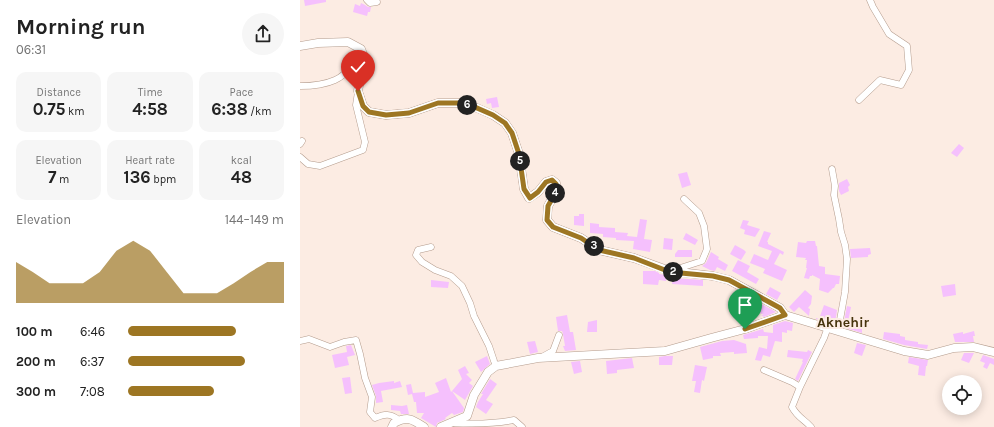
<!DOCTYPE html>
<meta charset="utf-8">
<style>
body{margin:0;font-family:Karla,sans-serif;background:#f6f6f6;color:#222;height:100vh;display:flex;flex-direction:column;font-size:15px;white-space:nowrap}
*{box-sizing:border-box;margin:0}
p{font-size:13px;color:#767676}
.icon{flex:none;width:22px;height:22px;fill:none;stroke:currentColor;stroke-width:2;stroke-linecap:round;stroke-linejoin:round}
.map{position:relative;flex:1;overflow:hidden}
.details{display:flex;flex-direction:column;background:#fff;width:300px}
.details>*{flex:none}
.buttons{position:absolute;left:642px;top:375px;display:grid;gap:8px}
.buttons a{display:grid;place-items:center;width:40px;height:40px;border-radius:50%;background:#fff;box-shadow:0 2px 10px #0003;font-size:20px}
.pin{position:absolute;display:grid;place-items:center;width:34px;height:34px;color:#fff;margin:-41px -17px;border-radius:50% 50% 50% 0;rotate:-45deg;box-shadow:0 0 4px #0007}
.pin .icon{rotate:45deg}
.km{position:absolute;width:20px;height:20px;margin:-10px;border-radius:50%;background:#222;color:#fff;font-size:11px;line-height:20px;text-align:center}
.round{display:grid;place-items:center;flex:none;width:42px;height:42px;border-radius:21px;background:#f6f6f6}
.overview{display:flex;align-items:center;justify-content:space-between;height:68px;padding:0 16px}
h1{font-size:22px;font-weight:700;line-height:30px}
.metrics{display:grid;grid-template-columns:repeat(3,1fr);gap:6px;height:68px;padding:4px 16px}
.metrics div{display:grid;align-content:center;border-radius:10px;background:#f6f6f6;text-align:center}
.metrics b{font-size:17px;font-weight:700}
.metrics small{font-size:11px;font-weight:400}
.metrics p{font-size:11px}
.chart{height:112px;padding:8px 16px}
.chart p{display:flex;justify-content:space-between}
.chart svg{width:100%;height:72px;margin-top:4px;fill:#9d7623;opacity:.7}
ul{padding:0 16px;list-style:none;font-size:13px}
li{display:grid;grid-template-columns:64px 48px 1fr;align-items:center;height:30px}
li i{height:10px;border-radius:5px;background:#9d7623}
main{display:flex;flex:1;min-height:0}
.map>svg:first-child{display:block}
</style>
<main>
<section class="details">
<div class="overview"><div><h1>Morning run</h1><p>06:31</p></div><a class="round"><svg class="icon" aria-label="share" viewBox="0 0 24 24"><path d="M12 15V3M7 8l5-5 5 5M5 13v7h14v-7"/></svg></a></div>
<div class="metrics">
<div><p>Distance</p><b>0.75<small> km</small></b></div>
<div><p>Time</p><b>4:58</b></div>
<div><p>Pace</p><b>6:38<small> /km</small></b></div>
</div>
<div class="metrics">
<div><p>Elevation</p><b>7<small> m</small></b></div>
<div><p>Heart rate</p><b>136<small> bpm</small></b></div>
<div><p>kcal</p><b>48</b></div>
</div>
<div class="chart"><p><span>Elevation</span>144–149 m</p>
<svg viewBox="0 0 160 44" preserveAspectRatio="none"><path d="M0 44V19L10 25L20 32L30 32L40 32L50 25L60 12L70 6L80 12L90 25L100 38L110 38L120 38L130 32L140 25L150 19L160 19V44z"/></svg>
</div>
<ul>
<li><b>100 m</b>6:46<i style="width:69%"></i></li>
<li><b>200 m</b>6:37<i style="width:75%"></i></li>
<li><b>300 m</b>7:08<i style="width:55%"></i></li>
</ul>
</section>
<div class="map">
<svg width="694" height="427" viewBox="0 0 694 427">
<rect width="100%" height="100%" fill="#fcece3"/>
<path fill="#f5c0fd" d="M4 0H26V2L5 6Z
M61 3 65 5 68 7H71L70 12H68L67 16 53 12 55 4 60 6Z
M197 97 199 107 192 108 191 103 187 104 186 99Z
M659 144 664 148 657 157 651 153Z
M387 172 391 185 382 188 378 174Z
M547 179 550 185 548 187 549 191 541 195 539 191V183Z
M279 214H284V226L274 225V216H279Z
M340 219 347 220 344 239 352 240 350 252 333 249 334 241 316 240V238L303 237V234L290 233V223L299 224V227L315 228V232L328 233 327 236 337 237Z
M443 220 449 221 447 225 460 229 455 237 444 234 445 230 440 228Z
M464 231 471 233 467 242H468V244L484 252 483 255 480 253 474 264 487 270 482 281 463 273 465 269 450 263 454 254 468 260 472 251 458 246Z
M386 233 398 240 395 245 383 239Z
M364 238 373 239 372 250 363 249Z
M507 241H515L516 246H517L519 266 525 267V274L540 276 539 284H536L534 288H533L528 293 519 290 520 279 512 275V276H510L509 279 504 278 507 268H506L507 260H505L506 258 496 257 498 242 506 243Z
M435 245 444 250 446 252 441 260 430 254Z
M570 248 571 254 568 255V257L551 258 550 249Z
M378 250H392V257H375V254Z
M411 252 419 257 418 259 428 265 425 271 417 267 415 271 410 270 402 266 406 263Z
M438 260 450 266 447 272 459 279 456 284 432 271Z
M343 271H355L359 273V274L366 275V281L359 280 358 285 343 284Z
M373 278 403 280V286L372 284Z
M131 280 149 282 148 288 131 287Z
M655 284 656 295 643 297 641 286Z
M470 287 481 293 477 300 466 294Z
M505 290 512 296 511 304 508 308 510 309 509 316 499 307 494 312 489 307Z
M454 300 476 312 464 317 461 315H464L449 308Z
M524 305 537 310 535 324 524 319 523 321 516 319V318L519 319Z
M547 306 551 307 548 322 553 323V325L562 327V333L543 327Z
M267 315 270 332H273L276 350 265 351 263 346H265L263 334 262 331H258L256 317Z
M297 320V332H287L288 322Z
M485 321 493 323 492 331 487 330V333L482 332V342L475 341 470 357 463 355 461 361 455 360 459 347 467 349 468 336H458V338L444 339 443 335 463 329 464 332 473 333V325Z
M674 331 675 336H673L674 342H655L653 334 663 332V334Z
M584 332 600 334V336L605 337V340L618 342V344L628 345 627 349 604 345 583 339Z
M434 340 446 344 447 353 434 354V352L420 353 421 356H413V358L403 360 400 347 422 341Z
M235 341 238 352 230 354 227 342Z
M557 343 566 345 562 356 554 353Z
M51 345 55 355 47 357 49 365 35 368 32 355 47 352 46 346Z
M488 350 507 352 508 350 512 352 498 381 495 379 503 362H502L503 359 487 357Z
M664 353H674L669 363 661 360Z
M683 355 694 359V365L690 363 687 369 683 367 685 363 680 361Z
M187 356 190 364 181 372 175 362Z
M365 356H373L372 365H359V357Z
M609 357 628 360 627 366H626L625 376 618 375 619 366 608 363Z
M332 358 334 368 317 370V373L307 374 306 361Z
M280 361 282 372 274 374 271 362Z
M395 365 407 367 404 381 402 380 400 393 394 392 396 381H392Z
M165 366 169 373 166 374 172 380 169 383 173 386 165 400 152 391 162 379 158 370Z
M50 377 52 393 45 394 42 378Z
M146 378 151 392 152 391 164 408 163 412 154 415 152 413 145 418 146 419 137 423 136 427 121 418 124 413H117L116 402H114L112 394 108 395 106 385 111 384 113 393 125 392V397L139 392 135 383Z
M190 379 197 384 186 400 193 404 186 414 176 407 178 402 183 394H181Z
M94 381V383L100 381 102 387 81 391 83 402 76 403V396L72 385 79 383Z
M91 405 102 406 107 405 109 414H101L100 411 91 410Z"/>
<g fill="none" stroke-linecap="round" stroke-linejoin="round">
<defs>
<path id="minor" d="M67 0 70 3 77 2
M0 86C12 86 24 85 35 80 47 75 45 67 61 72
M559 100 580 80 601 85 609 70 607 46 589 34 573 7 570 0
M0 144 2 141
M0 157 8 164 20 166 63 150 65 142 56 105 58 92
M532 169 535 186 534 195 539 219 541 232 545 245 547 259 545 292 538 331
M131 247 118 250 116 255 122 262 135 270 151 276 162 286 170 303 174 316 189 346 194 361 196 366
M374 270 402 261 407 249 404 226 399 213 384 199
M0 341 9 339 30 347 44 342 56 340 60 354 65 378 72 397 70 412 75 418C85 414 90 413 99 420
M242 357 253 351 259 335
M464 370 492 382 500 387
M153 423C173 424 194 424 214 420L222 427
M511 427C504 419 498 418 492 407L500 387 524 338 528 327"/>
<path id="tertiary" d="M0 46 18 43 48 42 61 49 64 57 58 91 63 106 69 112 86 115 109 113 138 103H159L177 108 193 115 205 123 212 133 219 154 224 189 229 198 238 192 246 182 252 180 256 183V192L248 206 247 220 253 227 281 238 299 250 334 258 370 271 413 276 429 280 480 308 485 315
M92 427 94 423C108 416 112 419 124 427
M141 427 167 416 174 395 188 372 196 366 238 358 365 351 411 338 445 329 485 315 604 351 628 355 654 348 673 347 694 352"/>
</defs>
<use href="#minor" stroke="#b49c8d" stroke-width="7"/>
<use href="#tertiary" stroke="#b49c8d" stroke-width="9"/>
<use href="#minor" stroke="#fff" stroke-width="6"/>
<use href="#tertiary" stroke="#fff" stroke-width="8"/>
</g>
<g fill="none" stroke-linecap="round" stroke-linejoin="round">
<defs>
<path id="route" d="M58 91 63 106 69 112 86 115 109 113 138 103H159L177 108 193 115 205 123 212 133 219 154 224 189 230 198 238 192 246 182 252 180 256 184V192L248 206 247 220 253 227 281 238 299 250 334 258 370 272 413 276 429 280 480 308 485 315 445 329"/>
</defs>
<use href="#route" stroke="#fff" stroke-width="8"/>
<use href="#route" stroke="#9d7623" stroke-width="5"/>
</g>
<g text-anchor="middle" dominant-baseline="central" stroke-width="4" stroke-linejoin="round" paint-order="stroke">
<g font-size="14" font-weight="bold" fill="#46330c" stroke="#fcece3">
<text x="543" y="322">Aknehir</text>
</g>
</g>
</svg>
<div class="buttons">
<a><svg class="icon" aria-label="locate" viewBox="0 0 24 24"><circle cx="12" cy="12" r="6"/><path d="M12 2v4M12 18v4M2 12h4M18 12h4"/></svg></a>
</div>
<div class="pin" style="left:445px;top:329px;background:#1e9e55"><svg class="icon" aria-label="arrive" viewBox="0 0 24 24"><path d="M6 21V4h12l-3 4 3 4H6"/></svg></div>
<div class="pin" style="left:58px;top:91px;background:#d93025"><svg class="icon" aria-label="check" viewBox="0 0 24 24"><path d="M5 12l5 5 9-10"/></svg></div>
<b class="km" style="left:373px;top:272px">2</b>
<b class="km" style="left:294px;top:246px">3</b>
<b class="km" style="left:255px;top:193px">4</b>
<b class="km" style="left:220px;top:161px">5</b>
<b class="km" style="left:167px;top:105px">6</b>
</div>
</main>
